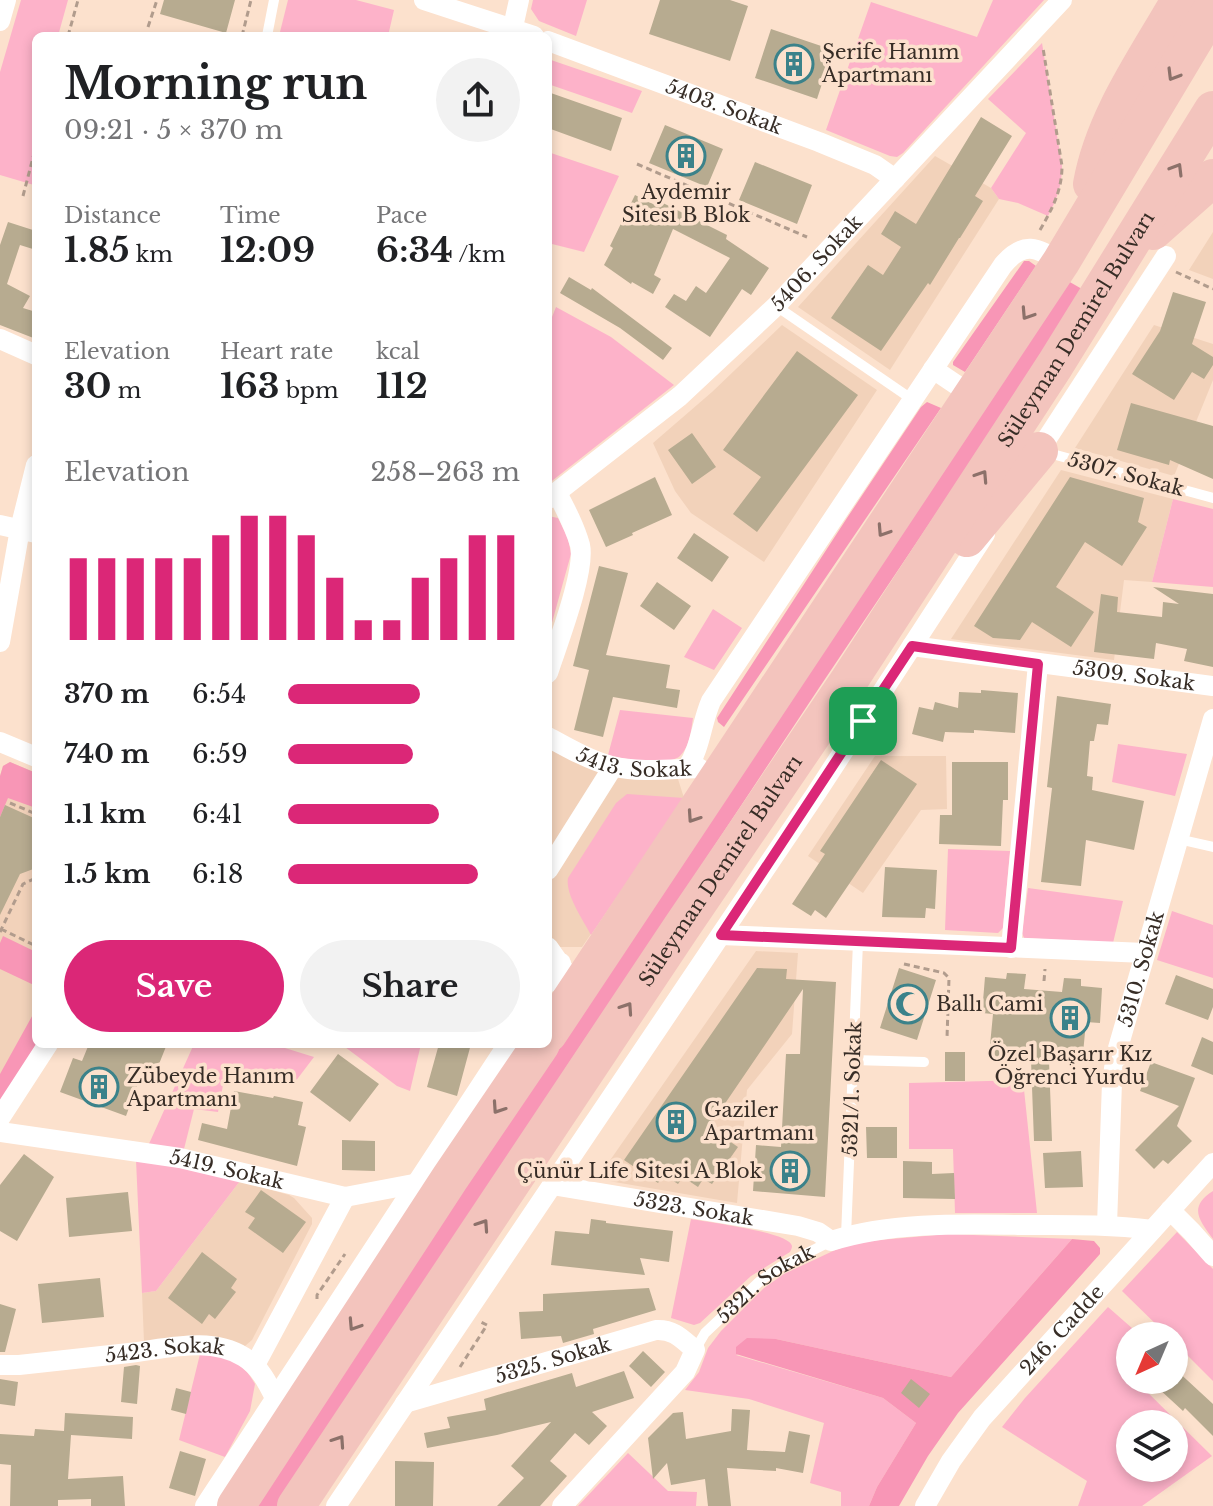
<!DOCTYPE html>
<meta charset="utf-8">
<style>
body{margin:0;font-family:"Libre Baskerville",serif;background:#f2f2f2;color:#202124;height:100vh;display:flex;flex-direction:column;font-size:30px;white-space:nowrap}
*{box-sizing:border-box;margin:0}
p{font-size:26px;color:#757577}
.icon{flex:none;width:44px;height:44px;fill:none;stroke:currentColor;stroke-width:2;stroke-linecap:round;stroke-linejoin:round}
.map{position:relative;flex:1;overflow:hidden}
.side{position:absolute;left:32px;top:32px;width:520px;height:1016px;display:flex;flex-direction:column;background:#fff;border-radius:12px;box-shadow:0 4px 12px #0003}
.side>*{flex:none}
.needle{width:52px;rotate:224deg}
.controls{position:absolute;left:1116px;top:1322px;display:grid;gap:16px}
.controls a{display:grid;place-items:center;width:72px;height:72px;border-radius:50%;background:#fff;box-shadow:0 4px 12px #0003;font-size:40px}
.pin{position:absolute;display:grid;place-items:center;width:68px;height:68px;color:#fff;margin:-34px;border-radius:16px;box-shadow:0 4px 12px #0006}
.round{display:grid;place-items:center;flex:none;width:84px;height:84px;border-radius:42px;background:#f2f2f2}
.summary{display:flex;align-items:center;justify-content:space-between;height:136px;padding:0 32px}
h1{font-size:44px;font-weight:700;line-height:60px}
.stats{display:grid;grid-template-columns:repeat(3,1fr);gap:12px;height:136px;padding:8px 32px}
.stats div{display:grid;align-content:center}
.stats b{font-size:34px;font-weight:700}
.stats small{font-size:22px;font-weight:400}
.stats p{font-size:22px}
.chart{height:224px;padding:16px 32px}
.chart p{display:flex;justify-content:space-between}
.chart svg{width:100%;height:144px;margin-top:8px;stroke:#db2777;stroke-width:6}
.primary-button{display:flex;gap:16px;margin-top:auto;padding:16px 32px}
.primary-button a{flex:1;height:92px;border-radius:48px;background:#db2777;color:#fff;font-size:32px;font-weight:700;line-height:92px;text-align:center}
.primary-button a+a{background:#f2f2f2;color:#202124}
ul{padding:0 32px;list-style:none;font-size:26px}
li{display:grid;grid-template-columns:128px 96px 1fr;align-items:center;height:60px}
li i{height:20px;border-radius:10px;background:#db2777}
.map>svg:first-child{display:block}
</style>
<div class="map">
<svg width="1213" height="1506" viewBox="0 0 1213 1506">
<rect width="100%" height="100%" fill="#fce1cd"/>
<path fill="#f2d2ba" d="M935 156 991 188 999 199 890 370 798 307Z
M1213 232V279L1189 270Z
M782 325 877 390 764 562 691 513 675 491 653 443 712 392Z
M1154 325 1213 344V380L1174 476 1075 448Z
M1061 470 1173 499 1152 582 1124 580 1114 660 951 639Z
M548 746 627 776 678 779 684 798 582 947H559L548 935Z
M875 756H946L947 809 921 810 863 893 808 856Z
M10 762 36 773V1044L0 1103V776L3 766Z
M756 951 798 953 792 1034 747 1090 737 1203 597 1179Z
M240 1181 289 1195 294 1198 312 1218V1224L252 1340 245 1346 207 1338 144 1342 142 1293 156 1291Z"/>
<path fill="#fdb2c9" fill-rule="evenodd" d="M21 0H68L58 36H36V177L34 185 0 175V72Z
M288 0H356L394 10 388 36H279Z
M533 0H587L576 36 539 21 531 9Z
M993 0H1044L903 153 897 157 890 156 826 130 871 2 977 37Z
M1042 43 1062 166C1062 185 1057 199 1048 216L1018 203 999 199 991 188 1026 133 988 99Z
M548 59 642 91 632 113 548 84Z
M548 152 619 176 584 252 548 243Z
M556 307 611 337 674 385 548 484V327Z
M1173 499 1213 509V587L1152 582Z
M548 516 558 518 568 538 571 554 548 637Z
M713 609 742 628 714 670 684 657Z
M620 710 693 718C691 731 690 746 680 756 668 767 623 759 608 755Z
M1118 744 1187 754 1175 796 1112 782Z
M627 794 684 798 591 935C583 920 565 894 568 878L616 803Z
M948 849 1010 851 1003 928 998 933 945 930Z
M1028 888 1123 901 1113 943 1024 938 1022 933Z
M1172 911 1213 925V978L1157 960Z
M194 1044H272L314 1057 295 1082 226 1069 218 1112 194 1109 183 1153 148 1146Z
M341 1044H421L410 1091 397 1086Z
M1023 1080 1037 1213H955L953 1149H909V1083Z
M136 1160 164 1163 240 1181 156 1291 142 1293Z
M1213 1191V1239C1199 1220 1188 1207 1213 1191Z
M691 1219C706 1222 790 1232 792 1246 792 1248 791 1250 790 1252L751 1276 700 1323 694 1325 671 1318Z
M1177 1232 1213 1269V1381L1174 1342V1336H1168L1122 1291Z
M948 1234 1072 1239 951 1377 776 1339 736 1355 883 1398 916 1423 877 1487 869 1506H841V1492L810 1483 824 1423 749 1399 685 1390 699 1372 708 1348 721 1331 764 1288 784 1274 833 1251 857 1242Z
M1108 1307 1141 1336H1130V1380H1135L1212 1456 1142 1506H1078L1087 1481 1002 1427 1025 1398ZM1130 1424H1174V1468H1130Z
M200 1354C225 1355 243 1361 255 1384L250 1411 225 1457 179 1440Z
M628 1453 668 1491 697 1492 696 1506H578Z"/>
<path fill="#f896b6" d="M1024 261H1029L1036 266 965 372 953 365V362Z
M1068 281 1082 289 1084 293 819 688 277 1506H250Z
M927 402 941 408 724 727 718 722 717 718 847 518 921 407Z
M10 762 36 773V808L8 798 0 817V776L3 766Z
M3 936 36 952V986L0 969V943Z
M36 1009 37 1044 0 1103V1074Z
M1072 1239 1094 1241 1100 1248V1254L958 1413 928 1456 899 1506H869L877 1487 916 1423 883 1398 736 1354V1347L747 1338 776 1339 951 1377Z"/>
<path fill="#b7ab90" d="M164 0H235L226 33 160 14Z
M660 0H730L748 6 730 61 649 34Z
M771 29 833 50 817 99 755 78Z
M548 92 622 118 611 151 548 128Z
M981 117 1012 136 975 196 983 201 960 238H959L930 285 928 283 881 351 831 318 868 265 883 275 901 247 881 234 895 211 916 224Z
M665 125 723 149 707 187 649 163Z
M755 162 812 185 797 224 739 200Z
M635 195 657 206 659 201 727 235 726 239 769 268 751 295 742 289 710 337 665 307 674 294 686 301 696 286 706 293 730 258 673 229 654 275 661 279 653 294 632 282 631 284 604 265 613 248 610 246Z
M8 222 36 231V250L20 245 7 284 30 296 23 308 36 312V339L0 325V245Z
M569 277 591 290 592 288 672 348 663 360 620 328 560 293Z
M1173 292 1206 302 1192 344 1213 357V365L1204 379 1192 372 1174 400 1132 374 1160 331Z
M797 351 858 395 757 532 733 514 761 477 723 450Z
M1131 403 1213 426V479L1170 460 1169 465 1117 450Z
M692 433 716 467 692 484 668 450Z
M655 477 672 515 632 533 633 535 606 547 589 510Z
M1070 477 1144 498 1138 522 1147 527 1122 566 1085 542 1056 587 1094 612 1071 647 1032 622 1020 640 993 638 974 626Z
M694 533 729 557 712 582 677 558Z
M599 566 628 573 606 655 670 665 666 688 680 690 677 708 613 697 603 737 574 730 589 670 573 666Z
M657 582 691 606 674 630 640 606Z
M1153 587 1213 594V667L1184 661 1187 649 1156 643 1154 659 1094 652 1101 594 1118 597 1117 612 1162 617 1163 602 1179 604Z
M981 690 1018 693 1015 733 974 730V733L945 732 943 742 912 734 919 707 933 710 935 702 958 708 959 692 981 693Z
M1057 696 1111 704 1108 725 1097 724 1094 741H1090L1087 776 1093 777 1092 790 1144 801 1134 850 1086 840 1081 886 1041 882 1052 788 1047 787Z
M881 760 917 784 826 918 815 910 811 916 792 904 825 854 820 851Z
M952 762H1008V800H1003L1001 846 939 844 940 815H952Z
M5 805 36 819V868L20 874 0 915V817Z
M885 867 937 870 935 909 926 908 925 918 882 917Z
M757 968 787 969 786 979 836 982 825 1197 753 1191 756 1145 781 1147 786 1054H800L803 989 709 1127 738 1147 712 1184 703 1179 698 1187 683 1177 678 1184 664 1175 658 1183 624 1160Z
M899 968 936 980 917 1040 880 1028Z
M1007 973 1026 974 1024 989 1062 992 1064 978 1081 979V986L1102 988 1100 1023 1086 1022 1082 1064 1049 1061 1052 1141H1034L1031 1060 989 1056 993 1014 982 1013 985 977 1006 979Z
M1176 975 1213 989V1007L1208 1020 1165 1004Z
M1202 1037 1213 1042V1075L1191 1066Z
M89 1044H167L155 1074 143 1070 126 1116 60 1092 73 1058 82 1061Z
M439 1044H471L457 1096 427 1087Z
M945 1052H965V1081H945Z
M338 1054 379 1084 350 1122 310 1092Z
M1151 1062 1195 1078 1177 1126 1192 1141 1168 1164 1163 1160 1154 1169 1135 1150 1179 1106 1140 1091Z
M234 1091 273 1098 274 1096 303 1102 298 1125 306 1127 297 1166 198 1140 202 1123 227 1129Z
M866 1127H897V1158H867Z
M342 1140 375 1141V1171L342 1170Z
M1081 1151 1083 1187 1045 1188 1043 1153Z
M24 1154 54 1177 17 1241 0 1231V1185Z
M903 1161 932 1162V1174L954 1173 955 1199 903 1198Z
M261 1190 306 1222 283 1253 248 1228 255 1218 245 1212Z
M128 1192 132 1231 69 1237 66 1198Z
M591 1219 606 1221V1223L673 1231 669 1262 640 1258 645 1275 551 1265 555 1231 589 1234Z
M202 1252 237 1279 231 1288 236 1292 215 1319 209 1314 202 1324 168 1298Z
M100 1278 104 1317 42 1323 38 1284Z
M649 1288 656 1310 593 1329 594 1334 563 1343 561 1336 521 1339 519 1312 543 1311V1294Z
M0 1304 16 1309 5 1352H0Z
M643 1351 665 1372 651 1387 629 1366Z
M136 1365 140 1366 137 1404 121 1402 124 1367Z
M1174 1368 1213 1404V1436L1185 1408 1183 1411 1158 1388 1165 1380H1174Z
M624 1371 634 1398 592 1412 607 1426 589 1445 575 1433 550 1461 567 1476 540 1506H497L524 1478 511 1466 551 1422 497 1435 427 1448 424 1433 450 1428 447 1417 486 1410 484 1399 572 1373 576 1387Z
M0 1379 18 1382 15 1406 0 1404Z
M911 1379 930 1394 919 1408 901 1393Z
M176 1388 191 1392 186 1414 171 1410Z
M732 1409 750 1410 747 1450 785 1452 789 1431 810 1435 803 1473 776 1468V1471L727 1468 731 1506H708L705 1479 671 1485 667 1463 653 1479 648 1438 673 1413 683 1412 686 1439 731 1431Z
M65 1413 133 1417 132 1439 71 1435 68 1479 123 1476 125 1506H91V1499L58 1500V1506H10L11 1465 0 1464V1434L34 1436 35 1429 64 1431Z
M180 1451 206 1459 195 1496 169 1488Z
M395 1461 434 1462 433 1506H395Z"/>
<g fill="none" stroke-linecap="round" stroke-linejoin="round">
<path stroke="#b19c8d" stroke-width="3" stroke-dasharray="6 4" stroke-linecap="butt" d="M148 27 157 0
M68 36 78 0
M242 36 251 0
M637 164 807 237
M23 196 36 146
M1040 230C1052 209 1062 191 1062 166L1043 48
M1176 272 1213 289
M10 803 36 814
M1 929 36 946
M0 932 23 884 36 878
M904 964 944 973 949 978 947 1038
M1044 981 1045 969
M317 1299V1295L345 1254
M460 1367 487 1325 481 1322"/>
<g stroke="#fff" stroke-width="10">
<path d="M267 36 274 0"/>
<path d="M776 306 913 400"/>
<path d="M1045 452 1213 498"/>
<path d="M1178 839 1213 847"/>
<path d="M853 1060 924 1062"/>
<path d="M846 1236 858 942"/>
<path id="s1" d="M695 1350 705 1333 760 1281 780 1267 831 1241"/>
</g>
<g stroke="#fff" stroke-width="20">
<path d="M424 0 534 36"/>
<path d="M0 21 6 0"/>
<path d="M511 36 519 0"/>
<path id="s2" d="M548 41 819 142 875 165 895 179"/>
<path d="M0 339 36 355"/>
<path d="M933 369 973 396"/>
<path d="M1035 457 1166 256"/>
<path id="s3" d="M548 499 680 396 776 306 1062 0"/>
<path d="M0 525 36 533"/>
<path d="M0 642 20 529 36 465"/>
<path id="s4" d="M912 646 1213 686"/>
<path d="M548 673C557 645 586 571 580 545 575 527 566 510 557 493"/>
<path id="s5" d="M548 737C568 748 589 760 611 766 638 773 671 769 699 768"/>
<path d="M0 742 36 757"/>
<path d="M687 768C701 747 701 724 711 701L1003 265C1024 240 1037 248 1061 262"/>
<path d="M548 870 613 767"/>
<path d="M721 935 1145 953"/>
<path d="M548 947 578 990"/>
<path d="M1011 948 1038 664"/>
<path d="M548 983 561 963"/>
<path d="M0 1118 48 1044"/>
<path id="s6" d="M0 1132 180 1158 345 1197 424 1182"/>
<path id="s7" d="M552 1185 798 1226 818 1232 831 1241C891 1222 960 1224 1022 1225 1066 1225 1109 1224 1152 1230"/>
<path d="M1170 1210 1192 1232 1213 1256"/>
<path id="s8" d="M1107 1225 1112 1082 1116 1055 1213 719"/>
<path id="s9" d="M0 1365H19C56 1361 92 1357 129 1353 166 1349 210 1336 244 1357 262 1368 270 1388 279 1406"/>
<path d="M255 1365 345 1197"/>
<path id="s10" d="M405 1403 656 1330C674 1329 682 1339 695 1350L685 1372 562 1506"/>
<path d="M205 1506 508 1044"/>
<path d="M336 1506 815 795 985 534"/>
<path id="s11" d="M925 1506 951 1461 982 1418 1213 1163"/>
</g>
<g stroke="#f3c4bd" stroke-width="38">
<path d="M1092 184C1104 117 1147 58 1180 0"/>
<path d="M1153 231 1213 178"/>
<path d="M967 538 1039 451"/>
<path d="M548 1034 1061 262 1213 8"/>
<path d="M236 1506 450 1178 541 1044"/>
<path id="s12" d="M296 1506 681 928 848 682 1055 365 1213 110"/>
</g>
</g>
<defs><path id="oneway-chevron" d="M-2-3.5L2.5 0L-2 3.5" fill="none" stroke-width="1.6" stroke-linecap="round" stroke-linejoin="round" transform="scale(2)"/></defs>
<g stroke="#8c716a">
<use href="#oneway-chevron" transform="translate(1173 75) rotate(121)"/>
<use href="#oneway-chevron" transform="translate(1177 169) rotate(-59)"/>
<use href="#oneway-chevron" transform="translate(1027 314) rotate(123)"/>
<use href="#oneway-chevron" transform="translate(982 476) rotate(-57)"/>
<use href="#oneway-chevron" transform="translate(883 531) rotate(123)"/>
<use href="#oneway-chevron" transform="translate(693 817) rotate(124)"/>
<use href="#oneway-chevron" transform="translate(627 1008) rotate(-56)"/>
<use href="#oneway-chevron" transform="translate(498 1108) rotate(124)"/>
<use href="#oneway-chevron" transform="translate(483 1225) rotate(-56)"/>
<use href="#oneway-chevron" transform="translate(354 1325) rotate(123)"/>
<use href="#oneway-chevron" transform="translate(339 1441) rotate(-56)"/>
</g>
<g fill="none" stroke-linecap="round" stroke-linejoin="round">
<defs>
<path id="route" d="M912 646 1038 664 1011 948 721 935Z"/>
</defs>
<use href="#route" stroke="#fff" stroke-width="16"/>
<use href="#route" stroke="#db2777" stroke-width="10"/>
</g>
<defs>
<symbol id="building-ring" viewBox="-11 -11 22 22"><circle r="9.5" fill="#fce1cd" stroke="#3b828a" stroke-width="1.5"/><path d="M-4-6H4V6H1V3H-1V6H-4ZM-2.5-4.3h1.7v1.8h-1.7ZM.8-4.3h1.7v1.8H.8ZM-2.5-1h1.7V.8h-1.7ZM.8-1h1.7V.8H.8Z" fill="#3b828a"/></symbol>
<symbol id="mosque-ring" viewBox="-11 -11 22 22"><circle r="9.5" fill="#fce1cd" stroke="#3b828a" stroke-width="1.5"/><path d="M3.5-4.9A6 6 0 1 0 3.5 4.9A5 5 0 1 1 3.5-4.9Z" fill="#3b828a"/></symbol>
</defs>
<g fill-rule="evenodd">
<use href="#building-ring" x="772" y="42" width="44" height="44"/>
<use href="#building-ring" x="664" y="134" width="44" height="44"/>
<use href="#mosque-ring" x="886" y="982" width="44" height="44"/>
<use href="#building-ring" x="1048" y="996" width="44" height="44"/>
<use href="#building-ring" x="77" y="1065" width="44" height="44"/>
<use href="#building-ring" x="654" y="1100" width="44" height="44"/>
<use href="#building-ring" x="768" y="1149" width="44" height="44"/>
</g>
<g text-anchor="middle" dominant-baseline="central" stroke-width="7" stroke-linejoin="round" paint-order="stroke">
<g font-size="20" fill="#372d26" stroke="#fce1cd" text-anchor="start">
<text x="822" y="52">Şerife Hanım<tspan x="822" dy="23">Apartmanı</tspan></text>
<text x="686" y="192" text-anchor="middle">Aydemir<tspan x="686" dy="23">Sitesi B Blok</tspan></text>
<text x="936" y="1004">Ballı Cami</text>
<text x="1070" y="1054" text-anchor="middle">Özel Başarır Kız<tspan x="1070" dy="23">Öğrenci Yurdu</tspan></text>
<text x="127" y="1076">Zübeyde Hanım<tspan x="127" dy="23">Apartmanı</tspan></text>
<text x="704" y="1110">Gaziler<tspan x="704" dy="23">Apartmanı</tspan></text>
<text x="762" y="1171" text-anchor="end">Çünür Life Sitesi A Blok</text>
</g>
<g font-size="20" fill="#372d26" stroke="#fce1cd">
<text stroke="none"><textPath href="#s2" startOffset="188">5403. Sokak</textPath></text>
<text stroke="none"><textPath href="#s3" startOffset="358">5406. Sokak</textPath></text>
<text stroke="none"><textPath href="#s12" startOffset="1412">Süleyman Demirel Bulvarı</textPath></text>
<text transform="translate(1126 474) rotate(15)">5307. Sokak</text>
<text stroke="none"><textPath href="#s4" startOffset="224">5309. Sokak</textPath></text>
<text stroke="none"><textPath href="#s5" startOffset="92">5413. Sokak</textPath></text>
<text stroke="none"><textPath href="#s12" startOffset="764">Süleyman Demirel Bulvarı</textPath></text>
<text stroke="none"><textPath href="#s8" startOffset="260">5310. Sokak</textPath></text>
<text transform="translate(852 1089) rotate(-88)">5321/1. Sokak</text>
<text stroke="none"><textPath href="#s6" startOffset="230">5419. Sokak</textPath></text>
<text stroke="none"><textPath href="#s7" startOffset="144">5323. Sokak</textPath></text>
<text stroke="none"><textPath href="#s1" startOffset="98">5321. Sokak</textPath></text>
<text stroke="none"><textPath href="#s11" startOffset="224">246. Cadde</textPath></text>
<text stroke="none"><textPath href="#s9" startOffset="166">5423. Sokak</textPath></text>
<text stroke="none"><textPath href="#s10" startOffset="154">5325. Sokak</textPath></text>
</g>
</g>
</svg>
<div class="controls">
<a><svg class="needle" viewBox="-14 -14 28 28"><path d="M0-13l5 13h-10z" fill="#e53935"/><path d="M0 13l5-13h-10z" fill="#757577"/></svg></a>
<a><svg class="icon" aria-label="layers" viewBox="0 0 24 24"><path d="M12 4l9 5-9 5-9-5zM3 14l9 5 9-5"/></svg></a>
</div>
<div class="pin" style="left:863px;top:721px;background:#1e9e55"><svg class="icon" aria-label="arrive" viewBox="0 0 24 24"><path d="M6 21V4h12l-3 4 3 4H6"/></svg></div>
<section class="side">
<div class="summary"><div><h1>Morning run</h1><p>09:21 · 5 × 370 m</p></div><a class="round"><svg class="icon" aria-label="share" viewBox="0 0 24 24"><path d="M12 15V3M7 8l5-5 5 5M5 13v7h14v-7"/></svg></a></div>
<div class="stats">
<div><p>Distance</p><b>1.85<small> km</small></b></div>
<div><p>Time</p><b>12:09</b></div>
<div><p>Pace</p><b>6:34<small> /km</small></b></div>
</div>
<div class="stats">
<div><p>Elevation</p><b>30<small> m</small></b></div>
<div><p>Heart rate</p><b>163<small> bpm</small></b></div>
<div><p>kcal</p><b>112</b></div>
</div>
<div class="chart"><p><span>Elevation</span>258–263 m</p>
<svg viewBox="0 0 160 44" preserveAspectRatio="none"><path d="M5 44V19M15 44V19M25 44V19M35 44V19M45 44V19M55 44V12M65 44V6M75 44V6M85 44V12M95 44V25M105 44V38M115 44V38M125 44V25M135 44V19M145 44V12M155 44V12"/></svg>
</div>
<ul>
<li><b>370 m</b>6:54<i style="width:57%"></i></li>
<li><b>740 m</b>6:59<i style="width:54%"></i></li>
<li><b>1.1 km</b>6:41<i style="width:65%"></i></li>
<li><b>1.5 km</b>6:18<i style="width:82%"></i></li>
</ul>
<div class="primary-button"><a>Save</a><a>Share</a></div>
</section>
</div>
